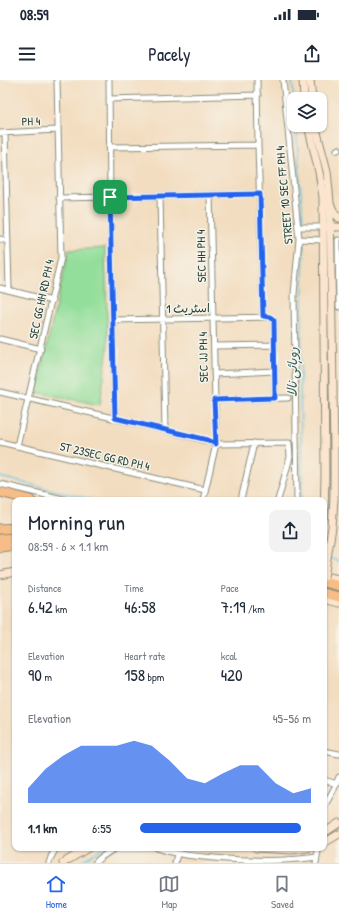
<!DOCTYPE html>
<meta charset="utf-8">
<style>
body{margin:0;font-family:"Patrick Hand","Playpen Sans Arabic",sans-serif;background:#f2f2f3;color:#1f2937;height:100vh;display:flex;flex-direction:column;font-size:15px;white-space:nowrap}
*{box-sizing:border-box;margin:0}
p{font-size:13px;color:#747a83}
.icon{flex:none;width:22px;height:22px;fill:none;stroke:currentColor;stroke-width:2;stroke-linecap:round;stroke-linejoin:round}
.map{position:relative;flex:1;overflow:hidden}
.side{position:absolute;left:12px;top:417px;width:315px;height:354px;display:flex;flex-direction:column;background:#fff;border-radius:8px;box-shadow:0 1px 3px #0004}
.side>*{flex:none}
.buttons{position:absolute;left:287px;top:12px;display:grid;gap:8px}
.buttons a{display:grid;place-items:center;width:40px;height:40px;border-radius:8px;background:#fff;box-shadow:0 1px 3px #0004;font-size:20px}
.pin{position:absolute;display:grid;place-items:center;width:34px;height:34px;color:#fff;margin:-17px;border-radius:8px;box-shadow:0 2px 6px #0006}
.round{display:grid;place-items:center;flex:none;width:42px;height:42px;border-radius:8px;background:#f2f2f3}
.headline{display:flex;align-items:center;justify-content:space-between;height:68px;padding:0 16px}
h1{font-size:22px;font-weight:600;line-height:30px}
.figures{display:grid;grid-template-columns:repeat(3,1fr);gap:6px;height:68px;padding:4px 16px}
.figures div{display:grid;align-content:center}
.figures b{font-size:17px;font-weight:600}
.figures small{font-size:11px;font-weight:400}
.figures p{font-size:11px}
.chart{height:112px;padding:8px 16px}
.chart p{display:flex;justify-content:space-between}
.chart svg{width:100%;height:72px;margin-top:4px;fill:#2563eb;opacity:.7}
ul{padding:0 16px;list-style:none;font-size:13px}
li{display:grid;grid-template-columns:64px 48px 1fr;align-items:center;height:30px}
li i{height:10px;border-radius:5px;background:#2563eb}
.status{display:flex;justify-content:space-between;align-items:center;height:28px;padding:0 20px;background:#fff;direction:ltr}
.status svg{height:11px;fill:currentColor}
header{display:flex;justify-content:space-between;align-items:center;height:52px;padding:0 16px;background:#fff;font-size:18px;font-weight:600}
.dock{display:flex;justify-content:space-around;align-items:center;height:56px;border-top:1px solid #e0e1e3;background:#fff;font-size:11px;color:#747a83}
.dock a{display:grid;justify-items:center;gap:2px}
.dock .on{color:#2563eb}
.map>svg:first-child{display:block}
</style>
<div class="status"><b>08:59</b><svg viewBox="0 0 49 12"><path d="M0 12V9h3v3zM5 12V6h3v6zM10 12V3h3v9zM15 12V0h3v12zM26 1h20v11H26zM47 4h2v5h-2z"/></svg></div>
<header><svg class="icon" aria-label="menu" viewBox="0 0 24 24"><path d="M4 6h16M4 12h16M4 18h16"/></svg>Pacely<svg class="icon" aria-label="share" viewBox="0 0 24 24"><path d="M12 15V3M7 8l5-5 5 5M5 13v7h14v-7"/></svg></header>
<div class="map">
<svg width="339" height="783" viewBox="0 0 339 783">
<rect width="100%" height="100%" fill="#f7f3e8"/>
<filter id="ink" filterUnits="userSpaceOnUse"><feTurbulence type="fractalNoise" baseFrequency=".025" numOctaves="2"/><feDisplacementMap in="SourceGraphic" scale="8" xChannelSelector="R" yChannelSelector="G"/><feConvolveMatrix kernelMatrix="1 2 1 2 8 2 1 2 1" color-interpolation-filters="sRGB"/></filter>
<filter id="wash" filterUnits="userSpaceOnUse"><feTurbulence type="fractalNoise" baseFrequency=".012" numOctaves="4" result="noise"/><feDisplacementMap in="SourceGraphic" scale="16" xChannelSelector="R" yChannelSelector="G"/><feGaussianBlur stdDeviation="0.9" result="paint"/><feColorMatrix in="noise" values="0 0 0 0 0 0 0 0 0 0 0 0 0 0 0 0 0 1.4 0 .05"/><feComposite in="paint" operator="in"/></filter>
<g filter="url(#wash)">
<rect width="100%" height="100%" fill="#f3ddc0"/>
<path fill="#93de9a" stroke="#598e67" d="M105 168 108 267 100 325 36 312 69 170Z"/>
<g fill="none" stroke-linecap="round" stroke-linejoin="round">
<path stroke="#5dc0dc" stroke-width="1.5" d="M292 0 294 21
M296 45 303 142
M0 397 93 420
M302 420 300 306 304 164
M329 478 339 481
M78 783 104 768"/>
</g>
</g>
<g filter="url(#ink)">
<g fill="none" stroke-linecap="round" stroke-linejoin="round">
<defs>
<path id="street" d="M109 0 110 117 115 338
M257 0 258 65 263 236
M283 0 299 159 294 214 297 420
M109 19 258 15
M0 53 58 50
M5 53 9 210
M109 67 258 65
M337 70 339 69
M160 117 165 350
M59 118 260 114
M298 147H322
M0 159 8 161
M299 159 322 160
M338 160 339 227
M0 208 52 221
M113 240 270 237 274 240 275 318
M0 259 41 269
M214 266 274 265
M214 294 275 291
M0 312 165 350 208 361 216 364 289 363 290 377 278 420
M214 320 288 318
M0 362 205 410
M17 366 61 178 57 0
M0 404 67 420
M203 420 216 364 210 115
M241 420 254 363
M324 671 339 674
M324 700 337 704
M324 727 335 707 339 697
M156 768C176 775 194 776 214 778 249 781 283 782 317 777
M49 783 51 777 56 768
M95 783 100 778 115 768
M175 783 177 774
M316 783 318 771 317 768"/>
<path id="secondary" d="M303 0 304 19
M310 0 312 19
M308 45 319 92 323 117 325 394 324 436
M315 45 327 91 330 122 334 372V419
M331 126 334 132 339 138
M326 147H339
M0 495 15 492
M324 496 339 499
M324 519 339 523
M324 753 339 743
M324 763 339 754
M256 768 291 770 309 768
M63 783 88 768"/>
<path id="highway" d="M0 412 31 420
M0 449 15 448
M0 459 15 458
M0 467 15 465
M324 502 339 506
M324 513 339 517"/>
</defs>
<use href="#street" stroke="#898d7a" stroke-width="7"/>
<use href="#secondary" stroke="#898d7a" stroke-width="9"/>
<use href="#highway" stroke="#898d7a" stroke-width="11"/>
<use href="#street" stroke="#fff" stroke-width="5"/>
<use href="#secondary" stroke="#fce5cf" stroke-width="7"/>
<use href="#highway" stroke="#f7bd88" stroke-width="9"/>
<defs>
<path id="secondary-bridge" d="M324 497 332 447 334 419"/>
</defs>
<use href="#secondary-bridge" stroke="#898d7a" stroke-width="9" stroke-linecap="butt"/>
<use href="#secondary-bridge" stroke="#fce5cf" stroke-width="7"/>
</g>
</g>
<g fill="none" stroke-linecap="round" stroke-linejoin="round" filter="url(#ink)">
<defs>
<path id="route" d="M260 114 263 236 270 237 274 240 275 318 214 320 216 364 208 360 115 338 110 117Z"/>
</defs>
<use href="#route" stroke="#fff" stroke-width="8"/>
<use href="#route" stroke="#2563eb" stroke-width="5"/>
</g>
<g text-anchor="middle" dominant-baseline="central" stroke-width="3" stroke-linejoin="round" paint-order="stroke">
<g font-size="12" fill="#1f3d34" stroke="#f7f3e8">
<text transform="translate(31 41) rotate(-2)">PH 4</text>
<text transform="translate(284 115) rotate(-95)">STREET 10 SEC FF PH 4</text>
<text transform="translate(201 176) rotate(-91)">SEC HH PH 4</text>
<text transform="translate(41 219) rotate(-78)">SEC GG HH RD PH 4</text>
<text transform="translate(188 228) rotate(-1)">اسٹریٹ 1</text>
<text transform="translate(203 277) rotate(-91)">SEC JJ PH 4</text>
<text transform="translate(105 376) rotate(13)">ST 23SEC GG RD PH 4</text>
</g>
<g font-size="13" font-style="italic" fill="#2e5e5e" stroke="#f7f3e8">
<text transform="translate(292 292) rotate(-89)">روہائی نالا</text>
</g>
</g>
</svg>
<div class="buttons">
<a><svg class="icon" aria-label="layers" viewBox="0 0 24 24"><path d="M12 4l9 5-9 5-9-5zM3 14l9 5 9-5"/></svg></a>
</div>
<div class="pin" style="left:110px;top:117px;background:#1e9e55"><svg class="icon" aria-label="arrive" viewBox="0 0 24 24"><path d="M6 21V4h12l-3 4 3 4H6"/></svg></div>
<section class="side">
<div class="headline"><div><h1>Morning run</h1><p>08:59 · 6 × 1.1 km</p></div><a class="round"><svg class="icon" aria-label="share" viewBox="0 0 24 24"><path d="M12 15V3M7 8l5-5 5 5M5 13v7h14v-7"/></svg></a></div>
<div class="figures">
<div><p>Distance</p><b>6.42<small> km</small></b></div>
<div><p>Time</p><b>46:58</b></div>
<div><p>Pace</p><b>7:19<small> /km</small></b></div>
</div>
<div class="figures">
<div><p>Elevation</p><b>90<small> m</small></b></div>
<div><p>Heart rate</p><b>158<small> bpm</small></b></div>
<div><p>kcal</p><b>420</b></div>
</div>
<div class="chart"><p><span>Elevation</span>45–56 m</p>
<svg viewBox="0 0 160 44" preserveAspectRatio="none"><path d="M0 44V35L10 23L20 15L30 9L40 9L50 9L60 6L70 9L80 18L90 29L100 32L110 26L120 21L130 21L140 32L150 38L160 35V44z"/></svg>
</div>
<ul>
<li><b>1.1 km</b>6:55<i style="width:94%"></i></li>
</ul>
</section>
</div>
<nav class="dock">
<a class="on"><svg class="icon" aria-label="home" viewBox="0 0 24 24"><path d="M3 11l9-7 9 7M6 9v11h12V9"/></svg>Home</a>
<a><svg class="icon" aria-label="map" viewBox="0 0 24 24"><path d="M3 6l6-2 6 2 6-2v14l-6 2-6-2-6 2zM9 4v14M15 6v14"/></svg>Map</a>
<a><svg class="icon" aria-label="saved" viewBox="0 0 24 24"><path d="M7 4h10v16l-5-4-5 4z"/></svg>Saved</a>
</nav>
